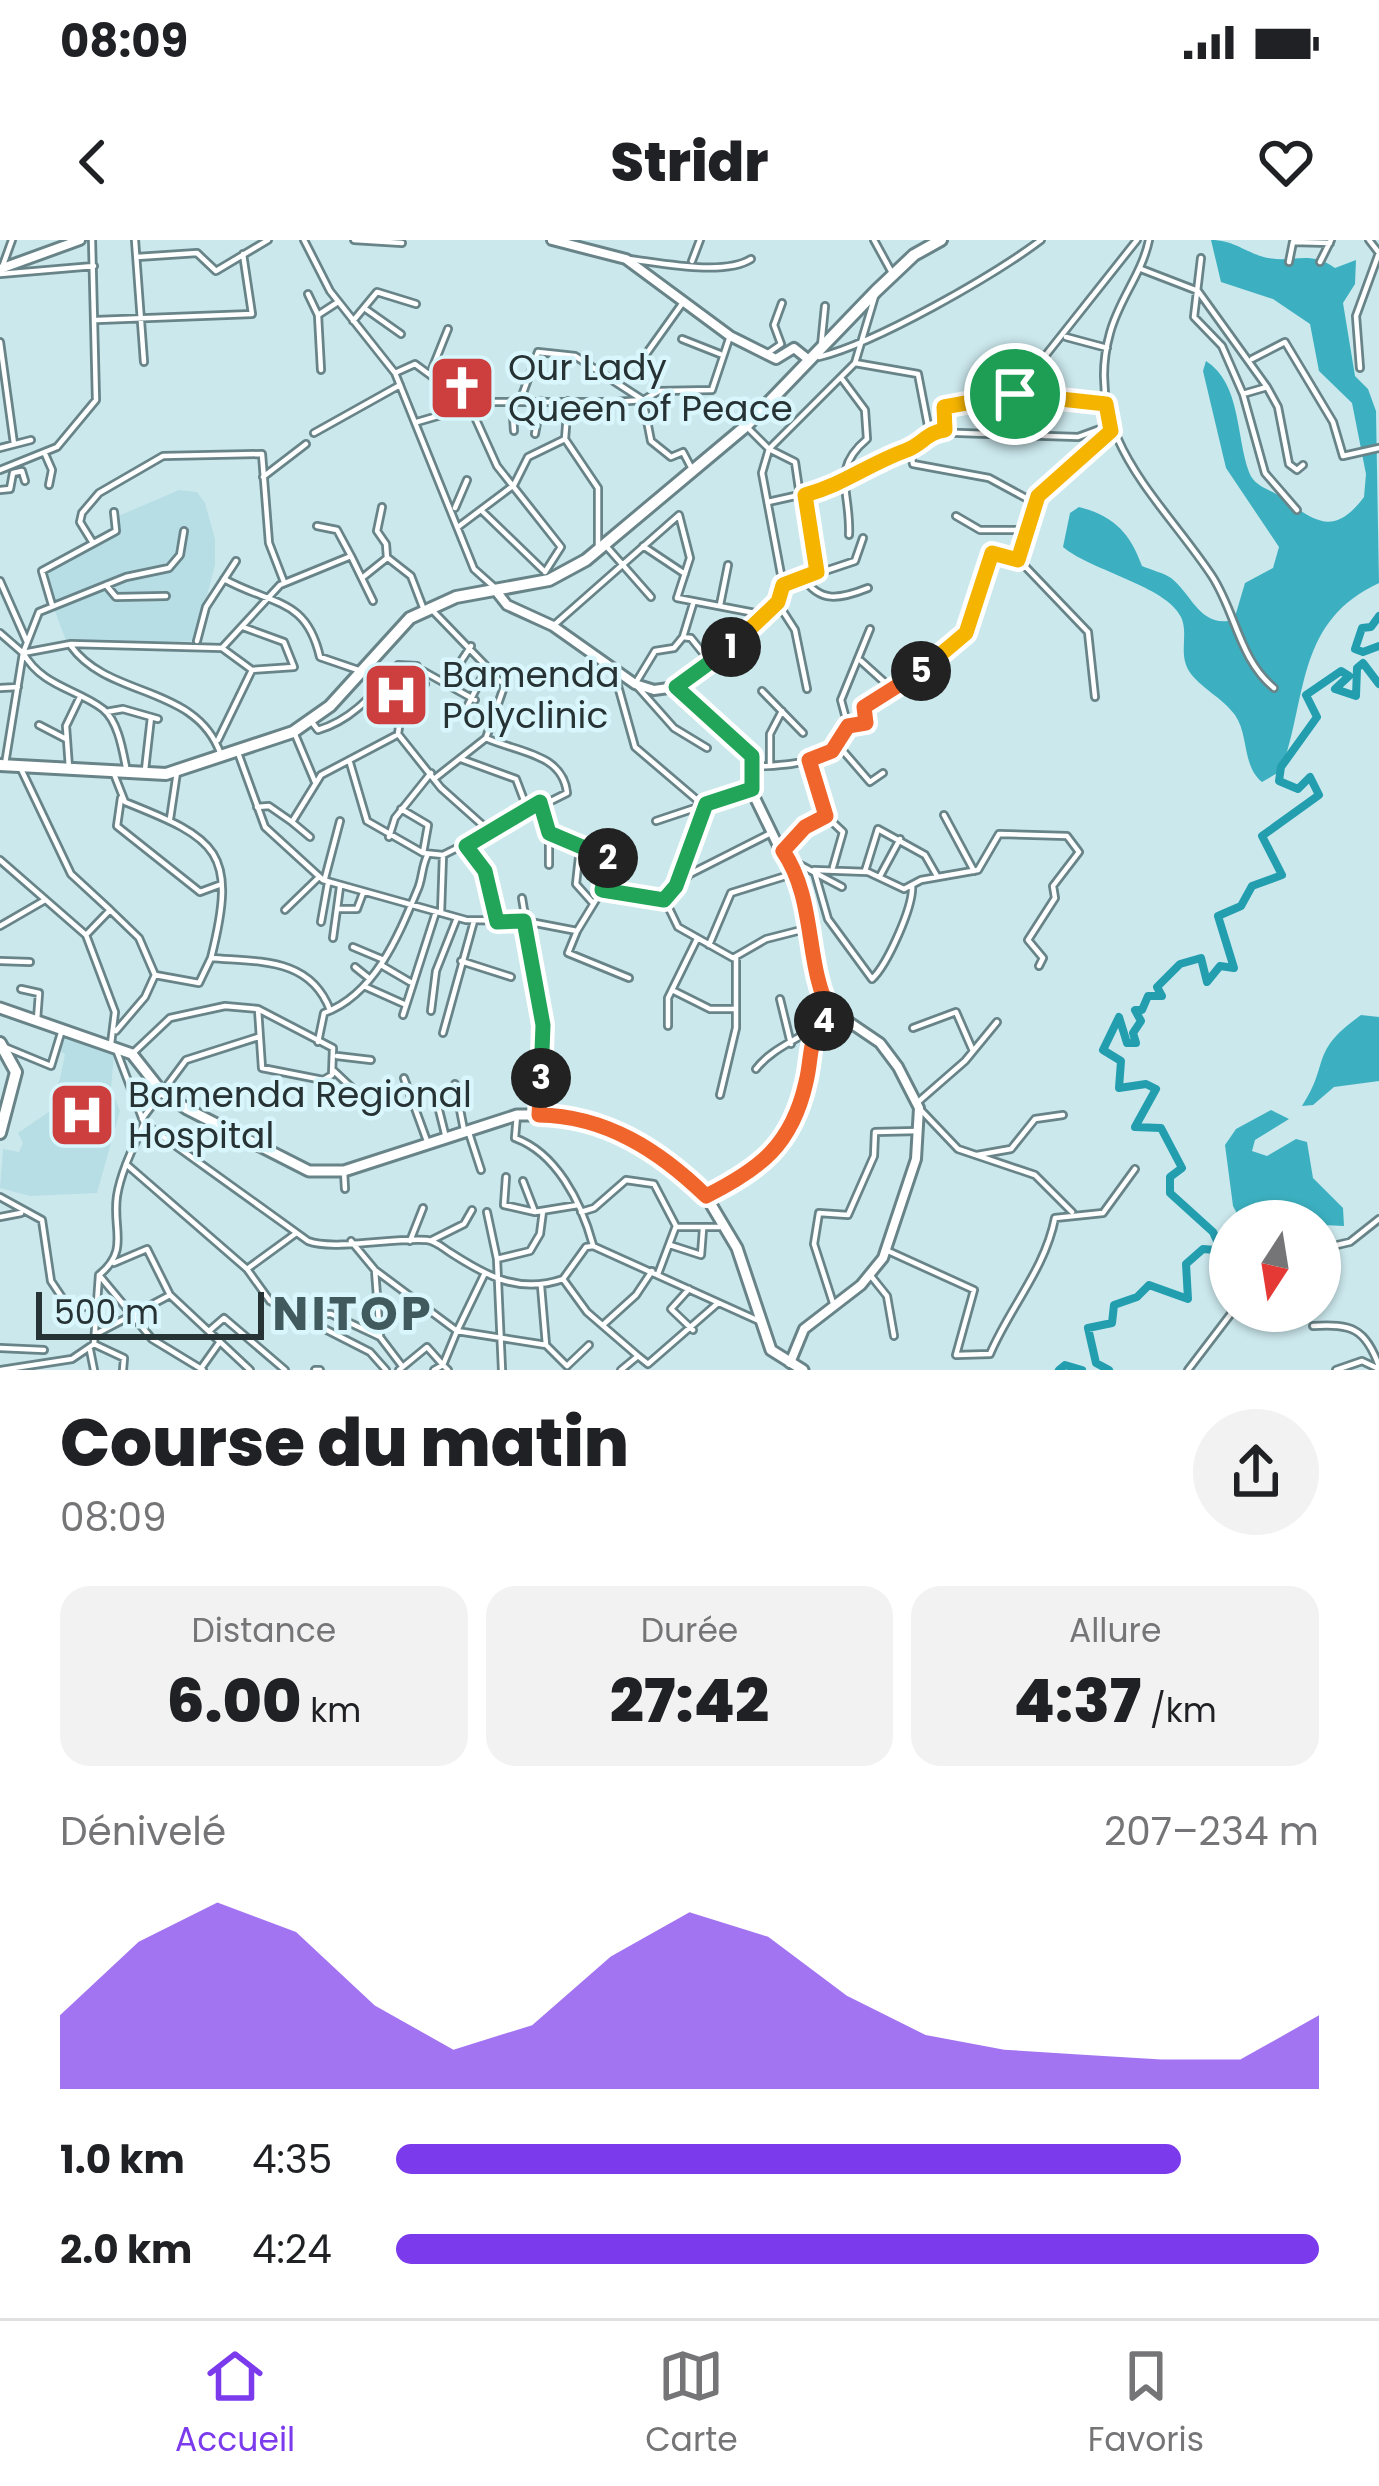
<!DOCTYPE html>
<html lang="fr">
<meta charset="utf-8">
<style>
body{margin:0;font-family:Poppins,sans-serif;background:#f2f2f2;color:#202124;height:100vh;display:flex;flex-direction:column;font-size:45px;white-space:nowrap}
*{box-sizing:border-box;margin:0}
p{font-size:39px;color:#757577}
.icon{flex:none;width:66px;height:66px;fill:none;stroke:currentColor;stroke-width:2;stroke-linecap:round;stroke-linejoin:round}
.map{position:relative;height:1130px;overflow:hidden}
.sheet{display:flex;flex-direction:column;background:#fff;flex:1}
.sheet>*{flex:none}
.needle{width:78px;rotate:192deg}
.controls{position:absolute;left:1209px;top:960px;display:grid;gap:24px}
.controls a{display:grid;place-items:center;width:132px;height:132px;border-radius:50%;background:#fff;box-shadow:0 3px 9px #0004;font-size:60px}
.scale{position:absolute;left:36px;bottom:30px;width:228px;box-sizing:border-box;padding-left:12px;border:6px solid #263234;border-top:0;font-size:33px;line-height:42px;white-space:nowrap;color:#263234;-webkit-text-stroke:9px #d8f6fb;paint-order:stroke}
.pin{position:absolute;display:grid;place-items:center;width:102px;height:102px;color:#fff;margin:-51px;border:6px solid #fff;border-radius:50%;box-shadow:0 3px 12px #0007}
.km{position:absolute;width:60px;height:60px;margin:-30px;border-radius:50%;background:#222;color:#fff;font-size:33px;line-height:60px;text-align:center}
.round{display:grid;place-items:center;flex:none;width:126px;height:126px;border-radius:63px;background:#f2f2f2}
.headline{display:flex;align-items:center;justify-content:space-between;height:204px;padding:0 60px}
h1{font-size:66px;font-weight:800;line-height:90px}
.stats{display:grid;grid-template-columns:repeat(3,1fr);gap:18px;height:204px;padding:12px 60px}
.stats div{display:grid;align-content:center;border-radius:30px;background:#f2f2f2;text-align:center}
.stats b{font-size:60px;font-weight:800}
.stats small{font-size:33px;font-weight:400}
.stats p{font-size:33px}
.chart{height:336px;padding:24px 60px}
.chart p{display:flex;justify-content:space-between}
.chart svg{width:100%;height:216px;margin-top:12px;fill:#7c3aed;opacity:.7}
ul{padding:0 60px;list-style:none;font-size:39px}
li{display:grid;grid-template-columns:192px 144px 1fr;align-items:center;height:90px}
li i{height:30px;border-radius:15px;background:#7c3aed}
.status{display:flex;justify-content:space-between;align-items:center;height:84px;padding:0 60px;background:#fff;direction:ltr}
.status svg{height:33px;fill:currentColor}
header{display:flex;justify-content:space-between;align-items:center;height:156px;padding:0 60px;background:#fff;font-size:54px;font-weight:800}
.tabs{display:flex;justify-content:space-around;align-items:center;height:168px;border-top:3px solid #e0e0e0;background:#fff;font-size:33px;color:#757577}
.tabs a{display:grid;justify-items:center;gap:6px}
.tabs .selected{color:#7c3aed}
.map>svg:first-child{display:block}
</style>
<div class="status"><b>08:09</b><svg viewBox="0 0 49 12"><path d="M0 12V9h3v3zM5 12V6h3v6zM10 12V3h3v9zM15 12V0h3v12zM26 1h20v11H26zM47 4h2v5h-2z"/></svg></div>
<header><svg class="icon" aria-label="back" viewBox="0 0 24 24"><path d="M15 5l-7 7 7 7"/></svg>Stridr<svg class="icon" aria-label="heart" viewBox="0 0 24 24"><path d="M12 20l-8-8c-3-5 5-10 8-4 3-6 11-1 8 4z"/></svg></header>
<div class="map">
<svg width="1379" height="1130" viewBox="0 0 1379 1130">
<rect width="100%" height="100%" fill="#cbe8ed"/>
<path fill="#b7dee5" d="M179 250 197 252 205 263 215 299V325L195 401 68 406 44 342 47 331 119 292 116 277Z
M64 792 114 814 111 848 120 871 97 953 30 956 0 948 3 909 19 912 23 903 18 893 53 869 49 863 60 839 65 814 58 810Z"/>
<path fill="#3cb0c0" d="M1211 0C1235 0 1245 13 1268 18 1294 23 1310 10 1335 28L1356 20 1355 44 1343 63 1355 136 1368 149 1376 171 1379 343C1295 382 1308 457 1281 531L1262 542C1242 526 1249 495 1235 475 1223 458 1199 447 1189 431 1178 413 1189 394 1181 377 1166 346 1092 331 1063 307L1070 273 1079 267C1114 276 1130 293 1142 326 1151 330 1164 333 1171 338 1193 355 1199 388 1234 380L1245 343 1273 328 1279 307 1226 228 1203 131 1206 121C1241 143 1236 197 1249 232 1254 246 1267 248 1278 255 1311 277 1331 301 1364 257L1366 234 1352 163 1319 131 1310 84 1273 59 1221 42Z
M1361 775 1379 777V841L1334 847 1313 865 1302 866C1331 822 1308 813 1361 775Z
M1271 870 1289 879 1255 900 1252 911 1267 916 1296 899 1307 902 1313 938 1343 968 1344 986 1241 981 1233 966 1225 905 1236 889Z"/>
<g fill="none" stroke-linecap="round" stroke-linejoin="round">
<path stroke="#239eaf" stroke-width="8" d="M1379 376 1371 387 1362 388 1355 409 1363 412 1379 406
M1059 1130 1065 1125 1082 1130
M1109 1130 1096 1123 1088 1088 1112 1083 1114 1065 1137 1057 1149 1045 1188 1059 1186 1024 1203 1009 1215 1010 1218 1003 1213 992 1170 953V937L1182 928 1161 888 1135 887 1156 849 1146 844 1119 848 1121 821 1103 810 1119 777 1127 803H1136L1133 793 1141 781 1135 770H1142L1148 756H1162L1157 747 1180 724 1201 718 1207 742 1220 726 1234 728 1218 676 1241 666 1252 646 1282 635 1262 596 1319 555 1310 537 1298 549 1279 541 1281 527 1317 477 1306 455 1341 431 1349 436 1335 449 1356 456 1357 428 1363 423 1379 444"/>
<defs>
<path id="street" d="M135 0 144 122
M304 0 330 51 395 133 474 329 493 346
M354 0 402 3
M874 0 891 31
M1149 0C1142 34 1119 59 1110 93 1081 196 1161 259 1212 336 1236 373 1239 419 1274 448
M1369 0 1379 13
M137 17 197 13 216 31 268 0
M629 19C662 23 724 36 751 19
M692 21 700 0
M1289 22 1293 2 1330 3
M1320 22 1331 0
M3 25 12 0
M1141 29 1198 51 1267 147 1243 154 1222 106 1194 77 1201 18
M0 34 94 26
M308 54 318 75 321 130
M367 70 401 94
M318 75 338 62
M97 80 252 74 243 14
M353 81 377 52 416 64
M1066 97 1107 108
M682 99 720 114
M0 102 14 204
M821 106 825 66
M768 113 781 104 774 85 782 63
M644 117 684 61
M819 117C876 103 993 36 1041 0
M1252 119 1285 102 1333 182 1343 216 1379 208
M1360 128 1356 76 1379 13
M395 133 415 124 456 154 462 165
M430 134 448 89
M842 139 865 170 867 199C830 230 851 251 849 295
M1267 147 1278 167 1289 224 1297 230 1303 225
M1015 154 1137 0
M1243 154 1265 233 1297 270
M512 161 514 191
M520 161 538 112 575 116 643 160 651 201 671 217 683 212 693 231
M568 161 565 199 598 248V306
M469 164 497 226 561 307 545 332
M417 182 486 162H615L643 160 659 151 712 150 730 96
M945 190V167L1015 154 1106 163
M931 192 1078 197 1108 186
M314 193 400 145
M535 194 541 161
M0 208 31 200
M910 209 913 224 989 238 1035 263 1019 320 1088 392 1095 457
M45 214 52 230 49 245
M0 230 57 207 96 160 92 0
M263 237 306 204
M0 250 10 249 13 233 22 231 25 241
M805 255 817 332
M800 256 795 222 769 209 855 123 875 56
M768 262 844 245 884 215 910 209 930 196 918 134 855 123
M1035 263 1111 191
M455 268 467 240
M483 272 543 330
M956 276 980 290H1026
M458 287 514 245 528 217 565 199
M93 303 80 282 82 273 99 253 163 216 262 214 269 303 284 342
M643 306 685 334
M607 307 651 357
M351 316 373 361
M388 318 411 336 424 370
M802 336C820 364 840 359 868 348
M362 338 387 318 386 304 377 291 382 267
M224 339C273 366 306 357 320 417L358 430
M0 341 27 402
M106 345 116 357 166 356
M783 345 855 321 863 298
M777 362 795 390 807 449
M52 365 42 331 116 291 114 272
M720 365 728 325
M434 372 487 427 463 475
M553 386 679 275 690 318 677 358 755 373 751 392
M0 393 23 413 5 524
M683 397 693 364
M197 401 206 367 236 321
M71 406C109 459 197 444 221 515
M222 408 252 430 294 427 284 402 243 387
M23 413 71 404 222 408 280 345 351 316 337 290 317 286
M23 413 39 372 126 337 169 328 180 315 184 291
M23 413C43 447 75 448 103 469 119 482 123 513 127 532
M861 421 892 449
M613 428 635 507 703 565
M423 431 475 460
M385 441 415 461
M446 444 471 406
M676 447C713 421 770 391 783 345L762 233 769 209 746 186
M0 448 18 447
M762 451 803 493
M106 472 123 469 158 479
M311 481 318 490C355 479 374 452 398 425L417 426 425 444 400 480 398 494 441 548 487 589
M39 485 66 499
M848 486 866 483 864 467 947 414 966 393 994 311 1019 320
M294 492 315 542
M218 500 252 430
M838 505 870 542 883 533
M707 508 674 488 635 444 655 411 674 408 683 397 691 398 711 423
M237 510 265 587 323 640 466 680 525 681 577 691 602 650 665 660 690 634 771 593
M461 519 516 539 527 568
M810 520 826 576 843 592 833 627
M350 523 367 581 423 613
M770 526V494L782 471
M753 527C790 524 833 526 848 486L841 460 870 389
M69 528 66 486 79 459
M21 529 71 634 110 670 86 695
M145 530 151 477
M114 534 125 562C218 599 238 611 211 718
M434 539 486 498 505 444 488 434
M121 558 117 586 200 652 219 645
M540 562 549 591V625
M257 567 269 566 292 582 321 535 395 496
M401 569 428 585 423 613 443 615 567 553C563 513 516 512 486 498
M944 575 974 631
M170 579 177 532
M656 581 752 549
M292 582 310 597
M549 593 608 619
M389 597 395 578 431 533
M466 606 485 631 497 682
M580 608 576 644 592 662
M783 611 805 587 826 576
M789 619 842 647
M0 620 86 695 115 772 111 804
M865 631 878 589 925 615 937 636
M880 636 900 599
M325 638 340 581
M677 643 706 564
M912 645C914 666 887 725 872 739L828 679 814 630 868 632 904 649 921 640 978 630 999 594 1067 596 1079 612 1053 646 1055 658 1028 700 1043 718 1039 726
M603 648 610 594
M522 658 543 785 540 872
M665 660 678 687 733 718 766 699 813 687
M338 669H357L363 653
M110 670 139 698 155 735 145 757 116 791
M285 670 318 638
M441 673 443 615
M321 682 328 643
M0 686 45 660
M577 691 568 713 629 738
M333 698 340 647
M709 705 731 653 789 635
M353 707 384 720
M0 721 30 722
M461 721 511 737
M381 725 410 742
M355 727 370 739
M155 735 199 743 211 718C259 722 310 717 330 770
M366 747 404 764
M21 749 39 753 37 780
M674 751 710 769H736
M780 759 791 804
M258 769 333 808 332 835 323 840 262 828Z
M431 771 436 731 457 678
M403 775 436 672
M668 786V758L697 699
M913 788 956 772 973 811
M443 793 474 681
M318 802 324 773C374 755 398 697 417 651 423 639 421 627 428 614
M5 807 51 826 61 793
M117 812 144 883 308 1001C333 1011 395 997 427 1000 436 1001 443 1008 451 1013 488 1037 520 1054 563 1039L586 1007 593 1006 759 1081
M132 814 170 778 225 766 258 769
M337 816 371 820
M756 829C775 804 809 797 831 774
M334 831 352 848
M404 838 427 901
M455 844 464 890
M720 855 736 788V718
M918 862 965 821 997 782
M438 866 445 894
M919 868 958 909 1035 935 1072 972
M517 875 515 898C556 913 581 961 593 1005
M142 879 186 820 258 797
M468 890 481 930
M977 915 1011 909 1035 879 1063 875
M126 924 247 1029 270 1061 370 1112 386 1130
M344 931 345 949
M506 937 504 965 535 972
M523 941 535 972 578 965
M706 956C789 914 800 883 813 793
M0 957 42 980 51 1041 71 1071 94 1064
M487 972 497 1019
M581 972 594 968 626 940 654 944 676 986 658 1034
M0 977 21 973
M677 987H720
M432 1000 464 984 472 970
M351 1001 375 1030 457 1091 443 1125 448 1130
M410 1001 423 968
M670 1005 701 1015 703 989
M1320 1009 1350 1002 1379 979
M886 1010 974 1050 956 1115 990 1114C1010 1067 1045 1029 1055 978L1103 973 1135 929
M114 1023 147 1009 170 1055 250 1130
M247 1029 295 994
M375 1030 380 1096
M485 1033 457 1091 546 1105 541 1046
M99 1035 152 1099 203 1130
M871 1036 887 1056 894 1096
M563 1039 587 1072 638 1116
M689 1049 671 1069 693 1090
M833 1063 814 1004 819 973 848 975 874 916 875 892 918 891
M604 1084 636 1055 652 1031
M1313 1086C1352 1084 1365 1088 1379 1126
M317 1089 324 1074H331L380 1097 402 1126
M209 1091 224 1078 285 1130
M96 1094 170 1055
M94 1104 124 1118 123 1130
M546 1105 567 1126 589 1105
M0 1108 44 1110
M90 1110 94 1130
M202 1127 219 1103
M1 1130 72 1119 94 1104 99 1035C130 1010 112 990 117 956 121 931 134 906 144 883
M315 1130H320
M399 1130 427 1107 443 1125 434 1130
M502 1130 497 1019 530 1011 540 994 543 971
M621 1130 638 1116 648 1124 718 1063
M1188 1130 1233 1071
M1336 1130 1362 1121 1379 1129"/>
<path id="secondary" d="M552 0 626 19 730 96 776 119 794 108 809 120
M0 29 80 0
M496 351 507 365 553 386 635 444 654 450 676 447 749 512 755 558 806 663 827 767 880 803 898 827 919 868 916 919 883 1018 861 1045 804 1089 790 1123"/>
<path id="primary" d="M0 768 132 814 162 852 187 869 309 931H344L517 875H561L604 887 674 924 706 956 737 1008 771 1110 803 1130"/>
<path id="highway" d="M0 525 166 534 293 492 330 466 410 378 456 357 549 340 586 320 746 186 876 51 914 15 941 0
M0 803 16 832 0 893"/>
</defs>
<use href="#street" stroke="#688488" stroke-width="10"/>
<use href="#secondary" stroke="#688488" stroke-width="14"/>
<use href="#primary" stroke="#688488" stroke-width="15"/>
<use href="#highway" stroke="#688488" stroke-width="16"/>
<use href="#street" stroke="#fff" stroke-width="4.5"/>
<use href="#secondary" stroke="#fff" stroke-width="8"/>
<use href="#primary" stroke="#fff" stroke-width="9"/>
<use href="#highway" stroke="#fff" stroke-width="10"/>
</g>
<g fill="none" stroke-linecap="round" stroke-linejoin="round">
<defs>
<path id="split-1" d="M731 407 778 362 783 345 817 332 805 255C845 244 868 224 907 210 922 204 928 192 945 190L944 167 1015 154"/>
<path id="split-2" d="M608 618 602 650 664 660 676 646 706 564 752 549V516L676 447 731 407"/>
<path id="split-3" d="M541 838 543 785 524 681 497 682 485 631 466 606 540 562 549 593 608 618"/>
<path id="split-4" d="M541 838 539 875C606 876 660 911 706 956 760 929 792 905 806 842 812 819 808 798 824 781"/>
<path id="split-5" d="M824 781 831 774C804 724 817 661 783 611L805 587 826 576 809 520 832 511 848 486 866 483 864 467 921 431"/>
<path id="split-6" d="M921 431 966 393 992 313 1018 320 1038 256 1111 191 1106 164 1015 154"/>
</defs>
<use href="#split-1" stroke="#fff" stroke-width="24"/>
<use href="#split-2" stroke="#fff" stroke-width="24"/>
<use href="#split-3" stroke="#fff" stroke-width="24"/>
<use href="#split-4" stroke="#fff" stroke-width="24"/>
<use href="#split-5" stroke="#fff" stroke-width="24"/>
<use href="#split-6" stroke="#fff" stroke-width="24"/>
<use href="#split-1" stroke="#f5b400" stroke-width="15"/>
<use href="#split-2" stroke="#22a559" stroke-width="15"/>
<use href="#split-3" stroke="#22a559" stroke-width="15"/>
<use href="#split-4" stroke="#f0652b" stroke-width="15"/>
<use href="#split-5" stroke="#f0652b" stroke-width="15"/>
<use href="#split-6" stroke="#f5b400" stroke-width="15"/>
</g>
<defs>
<symbol id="church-square" viewBox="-11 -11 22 22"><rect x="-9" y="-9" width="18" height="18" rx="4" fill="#cd3e3f" stroke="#d8f6fb"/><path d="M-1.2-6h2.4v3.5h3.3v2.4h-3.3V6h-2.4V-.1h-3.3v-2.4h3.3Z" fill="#fff"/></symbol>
<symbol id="hospital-square" viewBox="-11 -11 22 22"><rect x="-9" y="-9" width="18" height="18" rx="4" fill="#cd3e3f" stroke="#d8f6fb"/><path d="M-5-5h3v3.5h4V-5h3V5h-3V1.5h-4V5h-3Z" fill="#fff"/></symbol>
</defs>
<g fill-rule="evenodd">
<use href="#church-square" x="424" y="110" width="76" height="76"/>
<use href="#hospital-square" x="358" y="417" width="76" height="76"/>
<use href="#hospital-square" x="44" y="837" width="76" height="76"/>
</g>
<g text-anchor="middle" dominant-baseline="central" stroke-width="9" stroke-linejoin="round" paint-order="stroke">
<g font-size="36" fill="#263234" stroke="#d8f6fb" text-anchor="start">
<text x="508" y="127">Our Lady<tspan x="508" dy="41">Queen of Peace</tspan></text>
<text x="442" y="434">Bamenda<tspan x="442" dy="41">Polyclinic</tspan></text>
<text x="128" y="854">Bamenda Regional<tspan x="128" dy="41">Hospital</tspan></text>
</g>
<g font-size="48" font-weight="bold" letter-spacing="3" fill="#405a5e" stroke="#d8f6fb">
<text x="353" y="1073">NITOP</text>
</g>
</g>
</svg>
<div class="controls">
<a><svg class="needle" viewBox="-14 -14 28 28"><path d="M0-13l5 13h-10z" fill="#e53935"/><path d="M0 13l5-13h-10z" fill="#757577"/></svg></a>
</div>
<div class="scale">500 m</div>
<div class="pin" style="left:1015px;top:154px;background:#1e9e55"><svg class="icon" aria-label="arrive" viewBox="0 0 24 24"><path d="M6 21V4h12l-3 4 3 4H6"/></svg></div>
<b class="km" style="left:731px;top:407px">1</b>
<b class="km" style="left:608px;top:618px">2</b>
<b class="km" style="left:541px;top:838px">3</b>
<b class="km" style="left:824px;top:781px">4</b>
<b class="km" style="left:921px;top:431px">5</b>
</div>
<section class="sheet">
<div class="headline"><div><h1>Course du matin</h1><p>08:09</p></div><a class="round"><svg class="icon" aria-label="share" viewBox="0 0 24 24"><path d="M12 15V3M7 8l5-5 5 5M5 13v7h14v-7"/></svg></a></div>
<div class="stats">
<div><p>Distance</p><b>6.00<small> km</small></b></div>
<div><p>Durée</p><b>27:42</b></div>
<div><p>Allure</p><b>4:37<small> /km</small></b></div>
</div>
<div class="chart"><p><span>Dénivelé</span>207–234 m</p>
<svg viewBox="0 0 160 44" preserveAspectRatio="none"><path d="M0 44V29L10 14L20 6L30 12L40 27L50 36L60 31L70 17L80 8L90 13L100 25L110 33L120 36L130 37L140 38L150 38L160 29V44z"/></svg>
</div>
<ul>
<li><b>1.0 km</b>4:35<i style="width:85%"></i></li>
<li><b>2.0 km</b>4:24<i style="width:100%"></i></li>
</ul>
</section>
<nav class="tabs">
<a class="selected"><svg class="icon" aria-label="home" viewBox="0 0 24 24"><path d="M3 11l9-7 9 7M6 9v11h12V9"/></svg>Accueil</a>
<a><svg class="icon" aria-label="map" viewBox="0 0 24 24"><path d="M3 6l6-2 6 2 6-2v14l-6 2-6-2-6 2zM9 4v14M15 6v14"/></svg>Carte</a>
<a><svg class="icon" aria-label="saved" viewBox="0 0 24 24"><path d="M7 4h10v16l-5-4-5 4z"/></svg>Favoris</a>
</nav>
